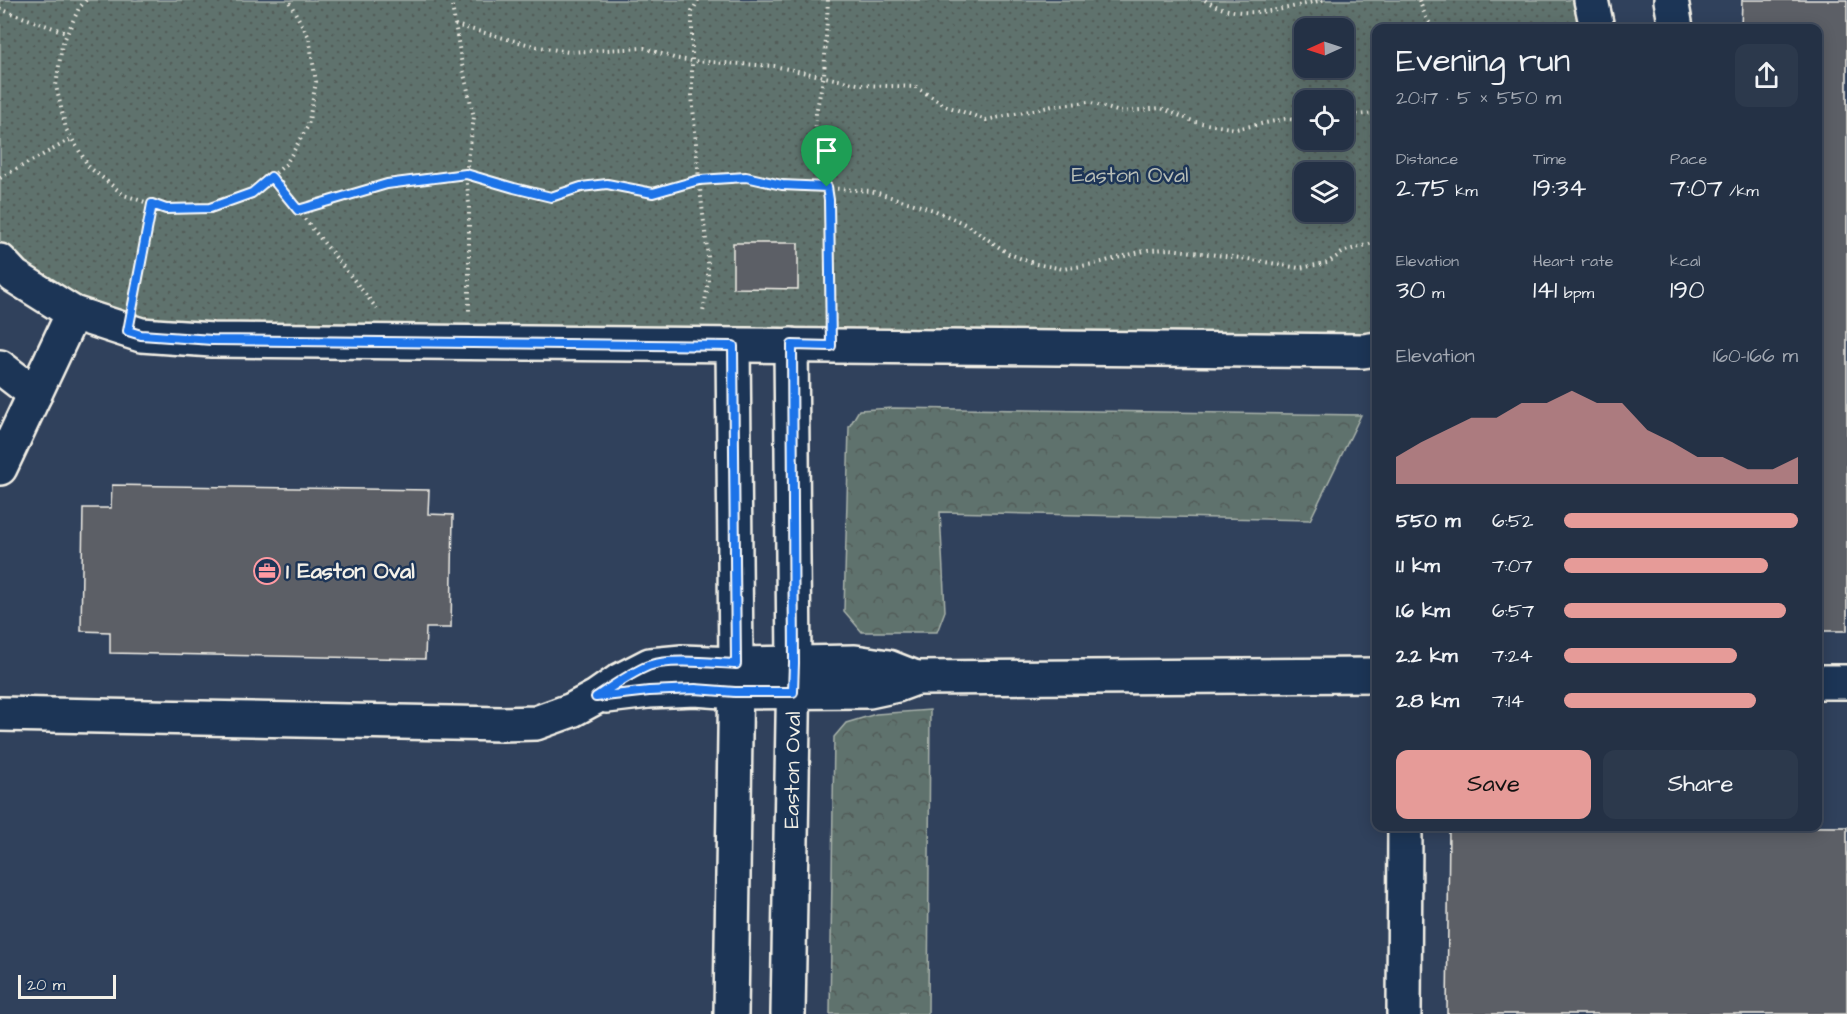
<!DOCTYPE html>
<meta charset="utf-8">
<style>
body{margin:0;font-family:"Architects Daughter",sans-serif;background:#2c394c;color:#f1f3f6;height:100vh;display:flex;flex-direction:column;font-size:22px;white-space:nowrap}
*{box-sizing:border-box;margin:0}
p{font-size:20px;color:#a3a9b3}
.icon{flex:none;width:33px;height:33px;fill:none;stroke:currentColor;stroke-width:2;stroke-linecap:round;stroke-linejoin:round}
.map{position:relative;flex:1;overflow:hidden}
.sheet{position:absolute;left:1372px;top:24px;width:450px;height:807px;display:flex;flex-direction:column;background:#243145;border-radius:12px;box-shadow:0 3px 15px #0003,0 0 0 2px #414c5e}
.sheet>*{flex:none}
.needle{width:39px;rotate:267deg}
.tools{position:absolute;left:1294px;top:18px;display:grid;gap:12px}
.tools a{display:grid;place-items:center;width:60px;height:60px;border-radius:12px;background:#243145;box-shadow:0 3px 15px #0003,0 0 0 2px #414c5e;font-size:30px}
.scale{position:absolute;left:18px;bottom:15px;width:98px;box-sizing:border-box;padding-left:6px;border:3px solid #f4f1e8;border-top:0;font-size:16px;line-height:21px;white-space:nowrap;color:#f4f1e8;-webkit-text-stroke:4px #1d3557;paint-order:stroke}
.pin{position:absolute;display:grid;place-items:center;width:51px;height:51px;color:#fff;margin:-62px -26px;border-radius:50% 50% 50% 0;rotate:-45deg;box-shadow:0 0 6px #0007}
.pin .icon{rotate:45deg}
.round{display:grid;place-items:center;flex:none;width:63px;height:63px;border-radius:12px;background:#2c394c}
.head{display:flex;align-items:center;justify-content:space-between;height:102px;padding:0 24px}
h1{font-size:33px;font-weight:600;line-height:45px}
.metrics{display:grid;grid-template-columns:repeat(3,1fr);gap:9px;height:102px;padding:6px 24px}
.metrics div{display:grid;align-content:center}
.metrics b{font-size:26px;font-weight:600}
.metrics small{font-size:16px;font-weight:400}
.metrics p{font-size:16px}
.chart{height:168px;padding:12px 24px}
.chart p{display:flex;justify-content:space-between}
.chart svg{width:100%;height:108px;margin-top:6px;fill:#e69b98;opacity:.7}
.action{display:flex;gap:12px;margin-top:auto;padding:12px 24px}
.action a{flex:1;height:69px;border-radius:12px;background:#e69b98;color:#111;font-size:24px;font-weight:600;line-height:69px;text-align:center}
.action a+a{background:#2c394c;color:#f1f3f6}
ul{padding:0 24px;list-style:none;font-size:20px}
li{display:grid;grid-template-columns:96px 72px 1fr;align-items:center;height:45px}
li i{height:15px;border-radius:8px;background:#e69b98}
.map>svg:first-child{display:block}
</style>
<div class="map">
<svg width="1847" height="1014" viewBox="0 0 1847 1014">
<defs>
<pattern id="forest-crowns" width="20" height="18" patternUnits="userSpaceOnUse" patternTransform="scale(1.5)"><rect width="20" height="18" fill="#5e726d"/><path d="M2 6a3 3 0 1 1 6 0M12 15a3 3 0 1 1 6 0" fill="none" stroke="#525b58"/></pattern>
<pattern id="park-dots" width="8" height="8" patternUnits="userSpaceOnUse" patternTransform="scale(1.5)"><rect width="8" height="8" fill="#5e726d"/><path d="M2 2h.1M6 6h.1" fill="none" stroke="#525b58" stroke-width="1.8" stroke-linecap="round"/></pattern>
</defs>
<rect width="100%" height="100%" fill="#30415c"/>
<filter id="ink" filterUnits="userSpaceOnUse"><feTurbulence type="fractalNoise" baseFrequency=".0167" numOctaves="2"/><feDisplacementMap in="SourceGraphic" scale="12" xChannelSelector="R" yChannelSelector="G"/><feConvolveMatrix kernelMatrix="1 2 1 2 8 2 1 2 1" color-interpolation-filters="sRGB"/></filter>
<g filter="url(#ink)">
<path fill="url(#forest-crowns)" stroke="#a9b2aa" stroke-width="1.5" d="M894 408 1361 415 1310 520 940 512 945 611 937 632H862L844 611 849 427 859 410Z
M930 710 928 1014H830L834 737 846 723 876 714Z"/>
<path fill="url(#park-dots)" stroke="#a9b2aa" stroke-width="1.5" fill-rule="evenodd" d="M0 0H1591L1597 28H1377V349L141 335 0 261ZM1305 28H1344V68H1305ZM1305 100H1344V140H1305ZM1305 172H1344V212H1305Z"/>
<path fill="#5c5e66" stroke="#f4f1e8" stroke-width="1.5" d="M1742 0H1847V631H1818V28H1741Z
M733 243H798V289L733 288Z
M112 485 429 490 428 514 453 515 451 628H426L425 659 110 653V632L81 631 83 508H111Z
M1449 826 1847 827V1014H1447Z"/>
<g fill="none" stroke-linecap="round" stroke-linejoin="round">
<defs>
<g id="minor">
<path d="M1591 0 1597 28"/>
<path d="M1671 0 1676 28"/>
<path d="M0 261 14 276 73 313 141 335 212 340 1363 351 1377 349"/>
<path d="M0 367 35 394"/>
<path d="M0 468 73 313"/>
<path d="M1818 682H1847"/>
<path d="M607 696 649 691 695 689 735 692 869 691 897 685 916 678 1377 675"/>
<path d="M0 714 502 724 536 723 572 710 596 697 619 681 650 665 682 662 736 664 855 662 888 667 916 678"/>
<path d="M731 1014 736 664 733 346"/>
<path id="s1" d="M788 1014 794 663 791 345"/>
<path d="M1404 1014 1405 826"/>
</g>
</defs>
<use href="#minor" stroke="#f4f1e8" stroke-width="38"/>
<path stroke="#f4f1e8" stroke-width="4" stroke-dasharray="1.5 4.5" stroke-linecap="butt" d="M86 0 79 8 62 45 56 86 66 129 89 167 124 195 166 209 210 208 252 193 286 164 308 126 316 82 309 37 288 0
M451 0 462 65 474 117 466 174 469 204V311
M698 0 692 12V95L699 180 708 257V285L703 312
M828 0 824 75 816 113 815 137 829 200 830 315
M1205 0C1238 23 1287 8 1323 0
M1419 0 1427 20 1434 28
M0 9 67 33
M455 25 534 46 569 52 644 48 674 58 692 61 774 66 862 85 916 87 946 106 986 120 1053 106 1088 102 1120 112 1161 108 1195 122 1236 129 1285 119 1305 120
M1344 116 1377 113
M271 177 378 310
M0 178 72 139
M298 210 387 184 466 174 514 188 551 197 581 187 607 184 653 193 699 180 746 177 781 185 871 191 934 210 967 225 1009 254 1036 264 1063 269 1094 264 1148 250 1170 249 1248 259 1299 268 1327 263 1345 251 1377 242
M1376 242 1377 259
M134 298 152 204"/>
<use href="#minor" stroke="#1d3557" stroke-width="33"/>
</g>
</g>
<g fill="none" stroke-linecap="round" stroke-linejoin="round" filter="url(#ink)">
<defs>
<path id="route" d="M466 174 514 188 551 197 581 187 607 184 653 193 699 180 746 177 782 185 827 187 829 200 831 346 792 345 794 663 793 692H735L695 689 649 691 596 697C613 686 629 674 648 666 669 658 713 663 736 664L733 346 212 340 141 335 128 331 152 204 166 209 210 208 252 193 271 177 298 210 387 184Z"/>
</defs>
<use href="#route" stroke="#fff" stroke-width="12"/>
<use href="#route" stroke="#1a73e8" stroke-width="8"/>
</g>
<defs>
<symbol id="office-ring" viewBox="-11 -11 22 22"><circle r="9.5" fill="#1d3557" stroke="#ff9aa2" stroke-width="1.5"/><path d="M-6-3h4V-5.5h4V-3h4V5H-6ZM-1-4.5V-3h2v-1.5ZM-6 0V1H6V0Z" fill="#ff9aa2"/></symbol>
</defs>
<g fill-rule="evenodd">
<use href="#office-ring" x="252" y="556" width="30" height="30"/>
</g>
<g text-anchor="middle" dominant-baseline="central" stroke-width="5" stroke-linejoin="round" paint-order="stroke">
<g font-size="22" fill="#b8beb7" stroke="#1d3557">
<text x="1130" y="175">Easton Oval</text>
</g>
<g font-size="22" font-weight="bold" fill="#f4f1e8" stroke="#1d3557" text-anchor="start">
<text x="286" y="571">1 Easton Oval</text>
</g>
<g font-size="22" fill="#f4f1e8" stroke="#1d3557">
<text stroke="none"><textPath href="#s1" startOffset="244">Easton Oval</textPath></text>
</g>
</g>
</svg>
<div class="tools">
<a><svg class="needle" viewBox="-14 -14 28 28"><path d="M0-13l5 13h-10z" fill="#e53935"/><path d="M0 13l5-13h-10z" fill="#a3a9b3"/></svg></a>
<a><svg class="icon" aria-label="locate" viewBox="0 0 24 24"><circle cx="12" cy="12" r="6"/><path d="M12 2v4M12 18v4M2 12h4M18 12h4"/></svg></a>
<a><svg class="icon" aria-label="layers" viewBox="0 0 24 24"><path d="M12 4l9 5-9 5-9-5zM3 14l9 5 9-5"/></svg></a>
</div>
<div class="scale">20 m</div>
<div class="pin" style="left:827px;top:187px;background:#1e9e55"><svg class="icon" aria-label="arrive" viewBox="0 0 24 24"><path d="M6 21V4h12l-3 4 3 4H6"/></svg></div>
<section class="sheet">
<div class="head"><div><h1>Evening run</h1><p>20:17 · 5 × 550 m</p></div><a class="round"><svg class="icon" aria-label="share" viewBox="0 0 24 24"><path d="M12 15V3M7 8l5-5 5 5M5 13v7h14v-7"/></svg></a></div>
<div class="metrics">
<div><p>Distance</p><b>2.75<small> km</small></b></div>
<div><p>Time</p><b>19:34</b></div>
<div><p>Pace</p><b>7:07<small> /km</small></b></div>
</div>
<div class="metrics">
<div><p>Elevation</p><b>30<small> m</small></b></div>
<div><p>Heart rate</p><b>141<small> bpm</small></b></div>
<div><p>kcal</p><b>190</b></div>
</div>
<div class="chart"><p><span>Elevation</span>160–166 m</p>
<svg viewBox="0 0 160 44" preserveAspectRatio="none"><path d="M0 44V33L10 27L20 22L30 17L40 17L50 11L60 11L70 6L80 11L90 11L100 22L110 27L120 33L130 33L140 38L150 38L160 33V44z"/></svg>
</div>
<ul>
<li><b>550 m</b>6:52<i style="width:100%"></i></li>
<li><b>1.1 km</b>7:07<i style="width:87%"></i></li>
<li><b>1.6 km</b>6:57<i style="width:95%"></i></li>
<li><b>2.2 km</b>7:24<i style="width:74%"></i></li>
<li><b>2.8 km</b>7:14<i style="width:82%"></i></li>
</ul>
<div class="action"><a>Save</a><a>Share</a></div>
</section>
</div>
